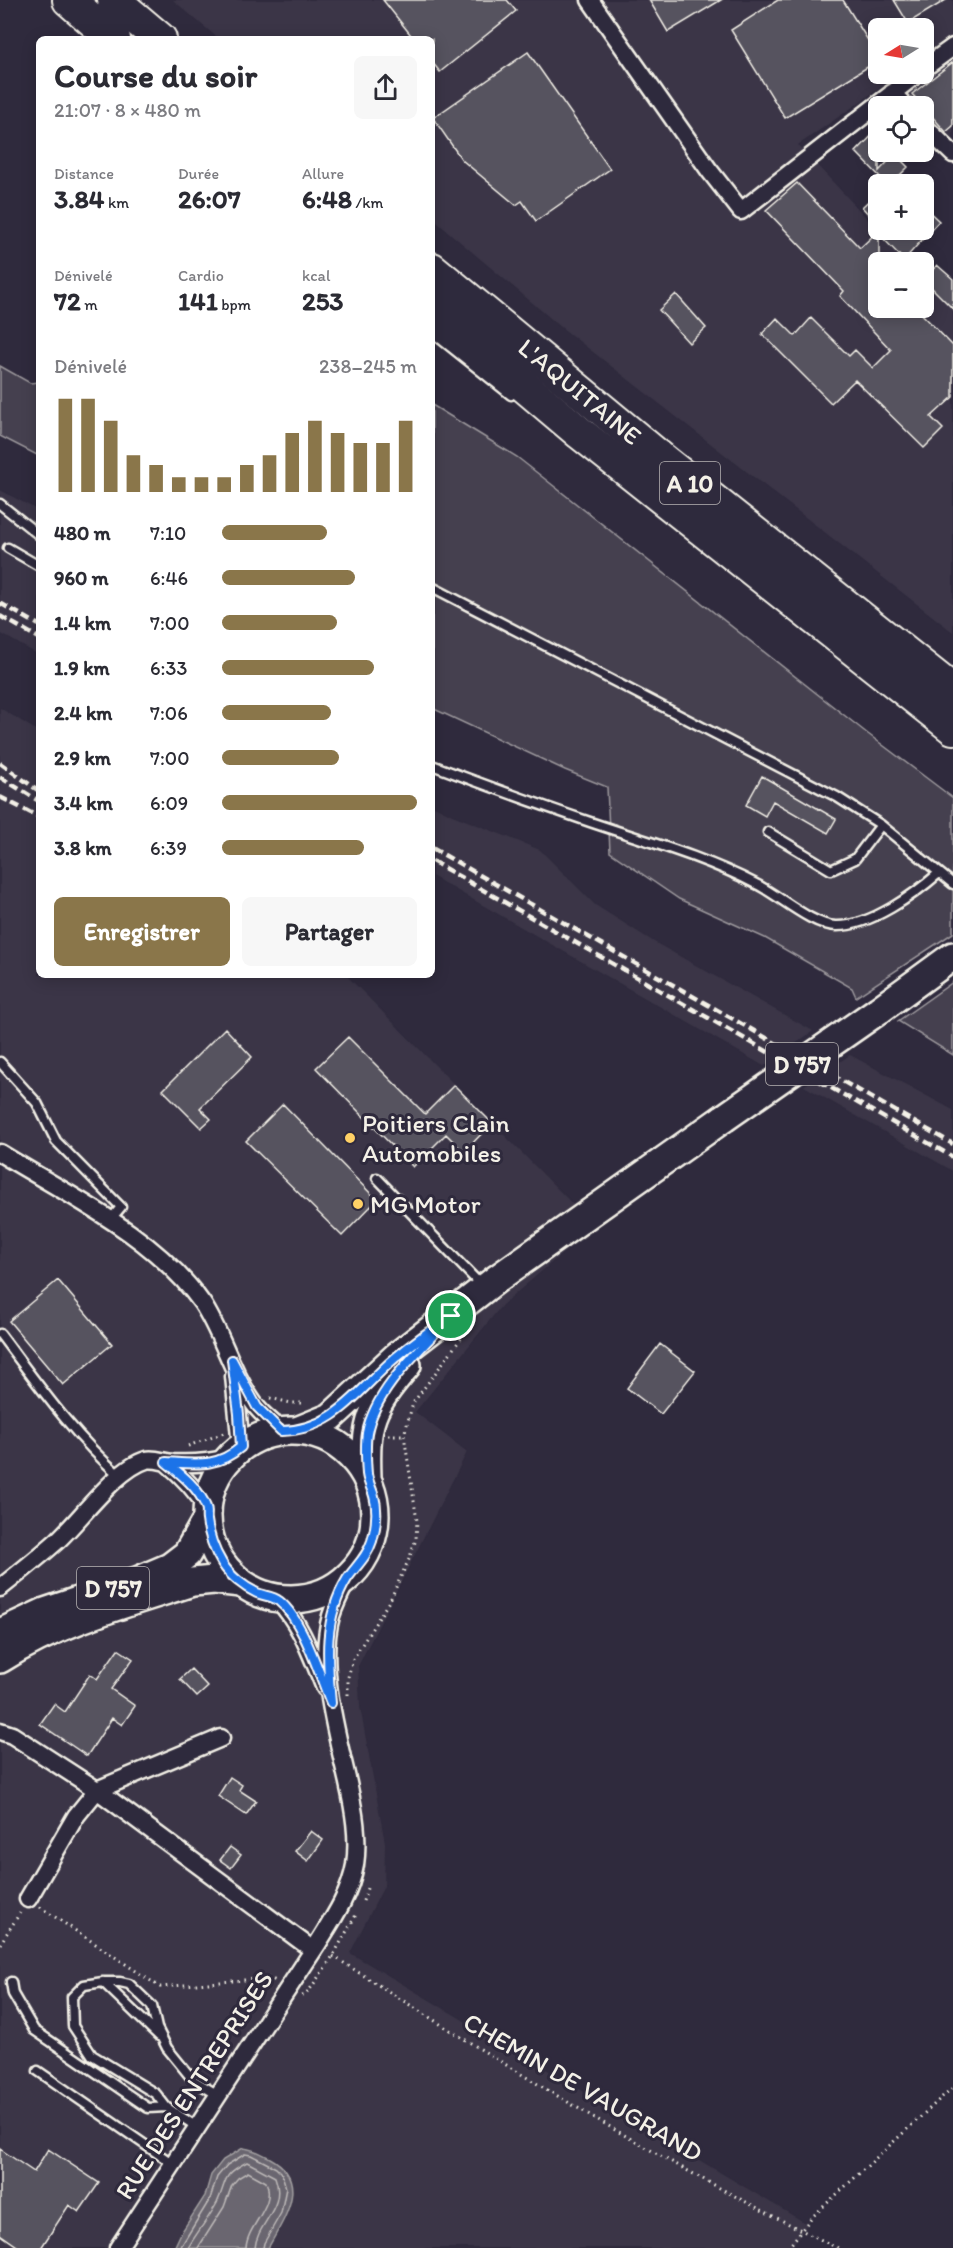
<!DOCTYPE html>
<html lang="fr">
<meta charset="utf-8">
<style>
body{margin:0;font-family:Itim,sans-serif;background:#f7f7f7;color:#2b2b33;height:100vh;display:flex;flex-direction:column;font-size:22px;white-space:nowrap}
*{box-sizing:border-box;margin:0}
p{font-size:20px;color:#7c7c81}
.icon{flex:none;width:33px;height:33px;fill:none;stroke:currentColor;stroke-width:2;stroke-linecap:round;stroke-linejoin:round}
.map{position:relative;flex:1;overflow:hidden}
.sheet{position:absolute;left:36px;top:36px;width:399px;height:942px;display:flex;flex-direction:column;background:#fff;border-radius:9px;box-shadow:0 3px 15px #0003}
.sheet>*{flex:none}
.needle{width:39px;rotate:259deg}
.buttons{position:absolute;left:868px;top:18px;display:grid;gap:12px}
.buttons a{display:grid;place-items:center;width:66px;height:66px;border-radius:9px;background:#fff;box-shadow:0 3px 15px #0003;font-size:30px}
.pin{position:absolute;display:grid;place-items:center;width:51px;height:51px;color:#fff;margin:-26px;border:3px solid #fff;border-radius:50%;box-shadow:0 2px 6px #0007}
.round{display:grid;place-items:center;flex:none;width:63px;height:63px;border-radius:9px;background:#f7f7f7}
.summary{display:flex;align-items:center;justify-content:space-between;height:102px;padding:0 18px}
h1{font-size:33px;font-weight:700;line-height:45px}
.stats{display:grid;grid-template-columns:repeat(3,1fr);gap:9px;height:102px;padding:6px 18px}
.stats div{display:grid;align-content:center}
.stats b{font-size:26px;font-weight:700}
.stats small{font-size:16px;font-weight:400}
.stats p{font-size:16px}
.chart{height:168px;padding:12px 18px}
.chart p{display:flex;justify-content:space-between}
.chart svg{width:100%;height:108px;margin-top:6px;stroke:#8a764a;stroke-width:6}
.cta{display:flex;gap:12px;margin-top:auto;padding:12px 18px}
.cta a{flex:1;height:69px;border-radius:9px;background:#8a764a;color:#fff;font-size:24px;font-weight:700;line-height:69px;text-align:center}
.cta a+a{background:#f7f7f7;color:#2b2b33}
ul{padding:0 18px;list-style:none;font-size:20px}
li{display:grid;grid-template-columns:96px 72px 1fr;align-items:center;height:45px}
li i{height:15px;border-radius:8px;background:#8a764a}
.map>svg:first-child{display:block}
</style>
<div class="map">
<svg width="953" height="2248" viewBox="0 0 953 2248">
<rect width="100%" height="100%" fill="#2f2a3d"/>
<filter id="ink" filterUnits="userSpaceOnUse"><feTurbulence type="fractalNoise" baseFrequency=".0167" numOctaves="2"/><feDisplacementMap in="SourceGraphic" scale="12" xChannelSelector="R" yChannelSelector="G"/><feConvolveMatrix kernelMatrix="1 2 1 2 8 2 1 2 1" color-interpolation-filters="sRGB"/></filter>
<g filter="url(#ink)">
<path fill="#3b3647" fill-rule="evenodd" d="M173 0H953V139L924 110V106H921L893 79 798 145 908 262H879V308H924V280L953 310V632L561 327 432 218V39H219ZM879 28H924V74H879Z
M0 490 39 511V655L0 633Z
M0 708 39 732V975H346L597 1229 564 1252 502 1305 415 1412 467 1452 358 1666 360 1707 385 1843 384 1886 350 1953 807 2224 791 2248H0Z
M432 805 452 815 540 850 595 905 654 942 813 1031 764 1066 432 876Z
M850 1055 953 1110V1171L804 1086Z"/>
<path fill="#454050" stroke="#9c989c" stroke-width="1.5" d="M0 366 30 383 39 382V456L0 436Z
M432 405 517 457 868 734 953 798V933L856 997 852 988 765 938 679 899 610 852 607 787 565 770 432 708Z
M953 982V1055L898 1021Z"/>
<path fill="#6a6670" stroke="#a19ea0" stroke-width="1.5" d="M243 2148C254 2149 260 2153 270 2158 311 2180 285 2218 268 2248H174L181 2233 205 2196 211 2175 223 2160Z"/>
<g fill="none" stroke-linecap="round" stroke-linejoin="round">
<path stroke="#bdb9b8" stroke-width="1.5" d="M180 2248 210 2199 217 2177 227 2165 245 2154 251 2155 276 2168 282 2174 286 2188 281 2213 264 2243 263 2248
M188 2248C197 2232 209 2218 217 2203 228 2180 220 2176 247 2162L275 2177C287 2208 257 2222 255 2248
M198 2248 224 2207 232 2185 238 2178 248 2172 266 2182C277 2205 247 2225 246 2248"/>
</g>
<path fill="#56525f" stroke="#f4f1e8" stroke-width="1.5" d="M383 0H507L516 11 440 72 432 62V39H414Z
M649 0H721L668 32Z
M778 0H843L879 58V60L785 118 731 30Z
M894 0H946L908 23Z
M528 52 610 169 536 221 522 201 516 205 462 160 433 118Z
M953 62V126L946 132 912 94Z
M879 128V171L895 154 908 167 891 184H887L856 152Z
M797 183 860 248 877 232 874 230H924V207L939 221 904 260 879 234V308H916L953 346V397L931 417 943 429 924 448 855 380 831 403 762 334 777 318 795 336 811 318 849 356 855 350 873 368 891 350 840 296 844 291 766 210Z
M879 191V226L862 207Z
M937 265 953 279V309L924 280Z
M676 294 706 328 689 343 659 310Z
M762 776 836 819 828 833 773 801 765 816 746 805Z
M225 1028 252 1057 200 1108 211 1119 201 1128 163 1090Z
M348 1037 425 1114 454 1085 492 1123 464 1152 446 1134 413 1167 316 1068Z
M283 1104 377 1200 342 1236 246 1141Z
M58 1280 112 1344 63 1385 9 1321Z
M660 1344 695 1371 661 1414 627 1388Z
M118 1649 133 1659 111 1689 135 1706 122 1725 112 1718 87 1756 40 1724 54 1704 65 1712 90 1674 97 1679Z
M191 1669 208 1687 197 1697 180 1679Z
M230 1777 242 1785 239 1790 256 1801 246 1815 218 1796Z
M311 1831 323 1840 308 1861 295 1851Z
M230 1847 241 1855 231 1868 220 1860Z
M0 2149 34 2172 48 2149 99 2183 79 2212 69 2205 41 2248H20L0 2234Z"/>
<g fill="none" stroke-linecap="round" stroke-linejoin="round">
<defs>
<path id="service" d="M432 332 511 395
M0 504 39 535
M8 548 39 566
M432 587 837 797 881 825 953 884
M432 765C485 785 537 804 590 822 646 841 704 857 756 884 779 895 811 925 836 926 870 927 915 894 939 873
M768 832 831 870 855 859 881 825
M0 1062 37 1103 56 1141 121 1207 110 1220
M377 1178 481 1285
M0 1334C37 1383 73 1435 120 1476
M11 1982 13 1994 34 2030 148 2108 166 2107 197 2127
M103 1982 159 2036
M38 2071 173 2164
M166 2107 156 2094 92 2055 73 2026 72 1997 84 1985 103 1982H120L129 1984 152 2006 157 2028 167 2048 193 2080 218 2095"/>
<path id="minor" d="M590 0 709 170 741 211 917 74
M924 68 953 47
M892 93 905 106
M924 126 953 154
M0 1153C68 1195 155 1236 202 1303 223 1335 232 1374 255 1405 262 1415 273 1422 281 1431
M234 1376 241 1447
M166 1462C183 1476 196 1490 207 1508
M0 1588C19 1573 39 1557 57 1541 81 1519 116 1469 146 1460 155 1458 163 1462 173 1463 192 1464 209 1463 228 1458
M277 1599C301 1623 312 1657 325 1688
M0 1731 12 1735 97 1790 313 1950
M28 1899 76 1816 97 1790 221 1738
M118 2248 318 1943C333 1919 350 1894 355 1865 359 1838 354 1810 348 1783 337 1734 317 1665 331 1616 335 1603 342 1590 348 1578"/>
<path id="primary" d="M879 1010 953 956
M299 1430 331 1417 397 1356 498 1278 724 1118
M207 1515a84 84 0 1 1 168 0a84 84 0 1 1-168 0Z
M367 1477C365 1421 370 1408 407 1365
M0 1633 45 1612 137 1581 170 1567 187 1554 207 1519
M0 1659C59 1621 127 1603 193 1582L214 1580 241 1583"/>
<g id="motorway">
<path d="M69 0 114 39"/>
<path d="M114 0 160 39"/>
<path id="s1" d="M432 269 664 461 953 691"/>
<path d="M432 308 580 433 953 728"/>
</g>
</defs>
<use href="#service" stroke="#f4f1e8" stroke-width="13"/>
<use href="#minor" stroke="#f4f1e8" stroke-width="21"/>
<use href="#primary" stroke="#f4f1e8" stroke-width="32"/>
<use href="#motorway" stroke="#f4f1e8" stroke-width="36"/>
<path stroke="#f4f1e8" stroke-width="3" stroke-dasharray="1.5 4.5" stroke-linecap="butt" d="M270 1398 291 1403H305
M388 1435H404
M188 1446 224 1433
M348 1695V1677L353 1659 391 1598 410 1557 416 1539 417 1521 404 1435 413 1403 465 1333
M363 1901 368 1885
M40 1907 160 1987 269 1978 276 1981
M0 1944 20 1913
M333 1956C497 2061 662 2164 838 2248
M302 1996 306 1995 333 1956 357 1913
M788 2248 811 2218 953 2087"/>
<use href="#service" stroke="#2f2a3d" stroke-width="8"/>
<use href="#minor" stroke="#2f2a3d" stroke-width="16"/>
<use href="#primary" stroke="#2f2a3d" stroke-width="27"/>
<use href="#motorway" stroke="#2f2a3d" stroke-width="32"/>
<path stroke="#f4f1e8" stroke-width="4.5" stroke-dasharray="9 4.5" stroke-linecap="butt" d="M0 603 39 625
M0 616 39 638
M0 763 39 791
M0 777 39 801
M0 797 39 817
M432 848 953 1144
M432 861 953 1157"/>
<defs>
<path id="primary-bridge" d="M724 1118 879 1010"/>
</defs>
<use href="#primary-bridge" stroke="#f4f1e8" stroke-width="32" stroke-linecap="butt"/>
<use href="#primary-bridge" stroke="#2f2a3d" stroke-width="27"/>
</g>
</g>
<g fill="none" stroke-linecap="round" stroke-linejoin="round" filter="url(#ink)">
<defs>
<path id="route" d="M451 1316C422 1348 375 1389 367 1433 365 1446 366 1461 367 1474 368 1482 372 1489 374 1496 378 1510 376 1527 372 1541 367 1557 356 1566 347 1579 323 1619 327 1659 331 1703 319 1674 303 1620 279 1601 273 1596 264 1596 257 1593 244 1587 230 1576 222 1563 214 1550 209 1536 207 1520 206 1516 208 1511 206 1507 199 1488 181 1474 166 1462 196 1464 217 1468 241 1447L239 1414 232 1360 257 1407 281 1431C335 1430 358 1390 395 1358 413 1343 432 1329 451 1316Z"/>
</defs>
<use href="#route" stroke="#fff" stroke-width="12"/>
<use href="#route" stroke="#1a73e8" stroke-width="8"/>
</g>
<g fill="#ffd166" stroke="#2f2a3d" stroke-width="2">
<circle cx="350" cy="1138" r="6"/>
<circle cx="358" cy="1204" r="6"/>
</g>
<g text-anchor="middle" dominant-baseline="central" stroke-width="6" stroke-linejoin="round" paint-order="stroke">
<g fill="#2f2a3d" stroke="#b9b5b5" stroke-width="1.5">
<rect x="660" y="462" width="60" height="42" rx="4.5"/>
<rect x="766" y="1043" width="72" height="42" rx="4.5"/>
<rect x="77" y="1567" width="72" height="42" rx="4.5"/>
</g>
<g font-size="24" font-weight="bold" fill="#f4f1e8">
<text x="690" y="483">A 10</text>
<text x="802" y="1064">D 757</text>
<text x="113" y="1588">D 757</text>
</g>
<g font-size="26" fill="#f4f1e8" stroke="#2f2a3d">
<text stroke="none"><textPath href="#s1" startOffset="192">L'AQUITAINE</textPath></text>
<text transform="translate(194 2085) rotate(-57)">RUE DES ENTREPRISES</text>
<text transform="translate(583 2087) rotate(30)">CHEMIN DE VAUGRAND</text>
</g>
<g font-size="26" fill="#f4f1e8" stroke="#2f2a3d" text-anchor="start">
<text x="362" y="1123">Poitiers Clain<tspan x="362" dy="30">Automobiles</tspan></text>
<text x="370" y="1204">MG Motor</text>
</g>
</g>
</svg>
<div class="buttons">
<a><svg class="needle" viewBox="-14 -14 28 28"><path d="M0-13l5 13h-10z" fill="#e53935"/><path d="M0 13l5-13h-10z" fill="#7c7c81"/></svg></a>
<a><svg class="icon" aria-label="locate" viewBox="0 0 24 24"><circle cx="12" cy="12" r="6"/><path d="M12 2v4M12 18v4M2 12h4M18 12h4"/></svg></a>
<a>+</a>
<a>−</a>
</div>
<div class="pin" style="left:451px;top:1316px;background:#1e9e55"><svg class="icon" aria-label="arrive" viewBox="0 0 24 24"><path d="M6 21V4h12l-3 4 3 4H6"/></svg></div>
<section class="sheet">
<div class="summary"><div><h1>Course du soir</h1><p>21:07 · 8 × 480 m</p></div><a class="round"><svg class="icon" aria-label="share" viewBox="0 0 24 24"><path d="M12 15V3M7 8l5-5 5 5M5 13v7h14v-7"/></svg></a></div>
<div class="stats">
<div><p>Distance</p><b>3.84<small> km</small></b></div>
<div><p>Durée</p><b>26:07</b></div>
<div><p>Allure</p><b>6:48<small> /km</small></b></div>
</div>
<div class="stats">
<div><p>Dénivelé</p><b>72<small> m</small></b></div>
<div><p>Cardio</p><b>141<small> bpm</small></b></div>
<div><p>kcal</p><b>253</b></div>
</div>
<div class="chart"><p><span>Dénivelé</span>238–245 m</p>
<svg viewBox="0 0 160 44" preserveAspectRatio="none"><path d="M5 44V6M15 44V6M25 44V15M35 44V29M45 44V33M55 44V38M65 44V38M75 44V38M85 44V33M95 44V29M105 44V20M115 44V15M125 44V20M135 44V24M145 44V24M155 44V15"/></svg>
</div>
<ul>
<li><b>480 m</b>7:10<i style="width:54%"></i></li>
<li><b>960 m</b>6:46<i style="width:68%"></i></li>
<li><b>1.4 km</b>7:00<i style="width:59%"></i></li>
<li><b>1.9 km</b>6:33<i style="width:78%"></i></li>
<li><b>2.4 km</b>7:06<i style="width:56%"></i></li>
<li><b>2.9 km</b>7:00<i style="width:60%"></i></li>
<li><b>3.4 km</b>6:09<i style="width:100%"></i></li>
<li><b>3.8 km</b>6:39<i style="width:73%"></i></li>
</ul>
<div class="cta"><a>Enregistrer</a><a>Partager</a></div>
</section>
</div>
